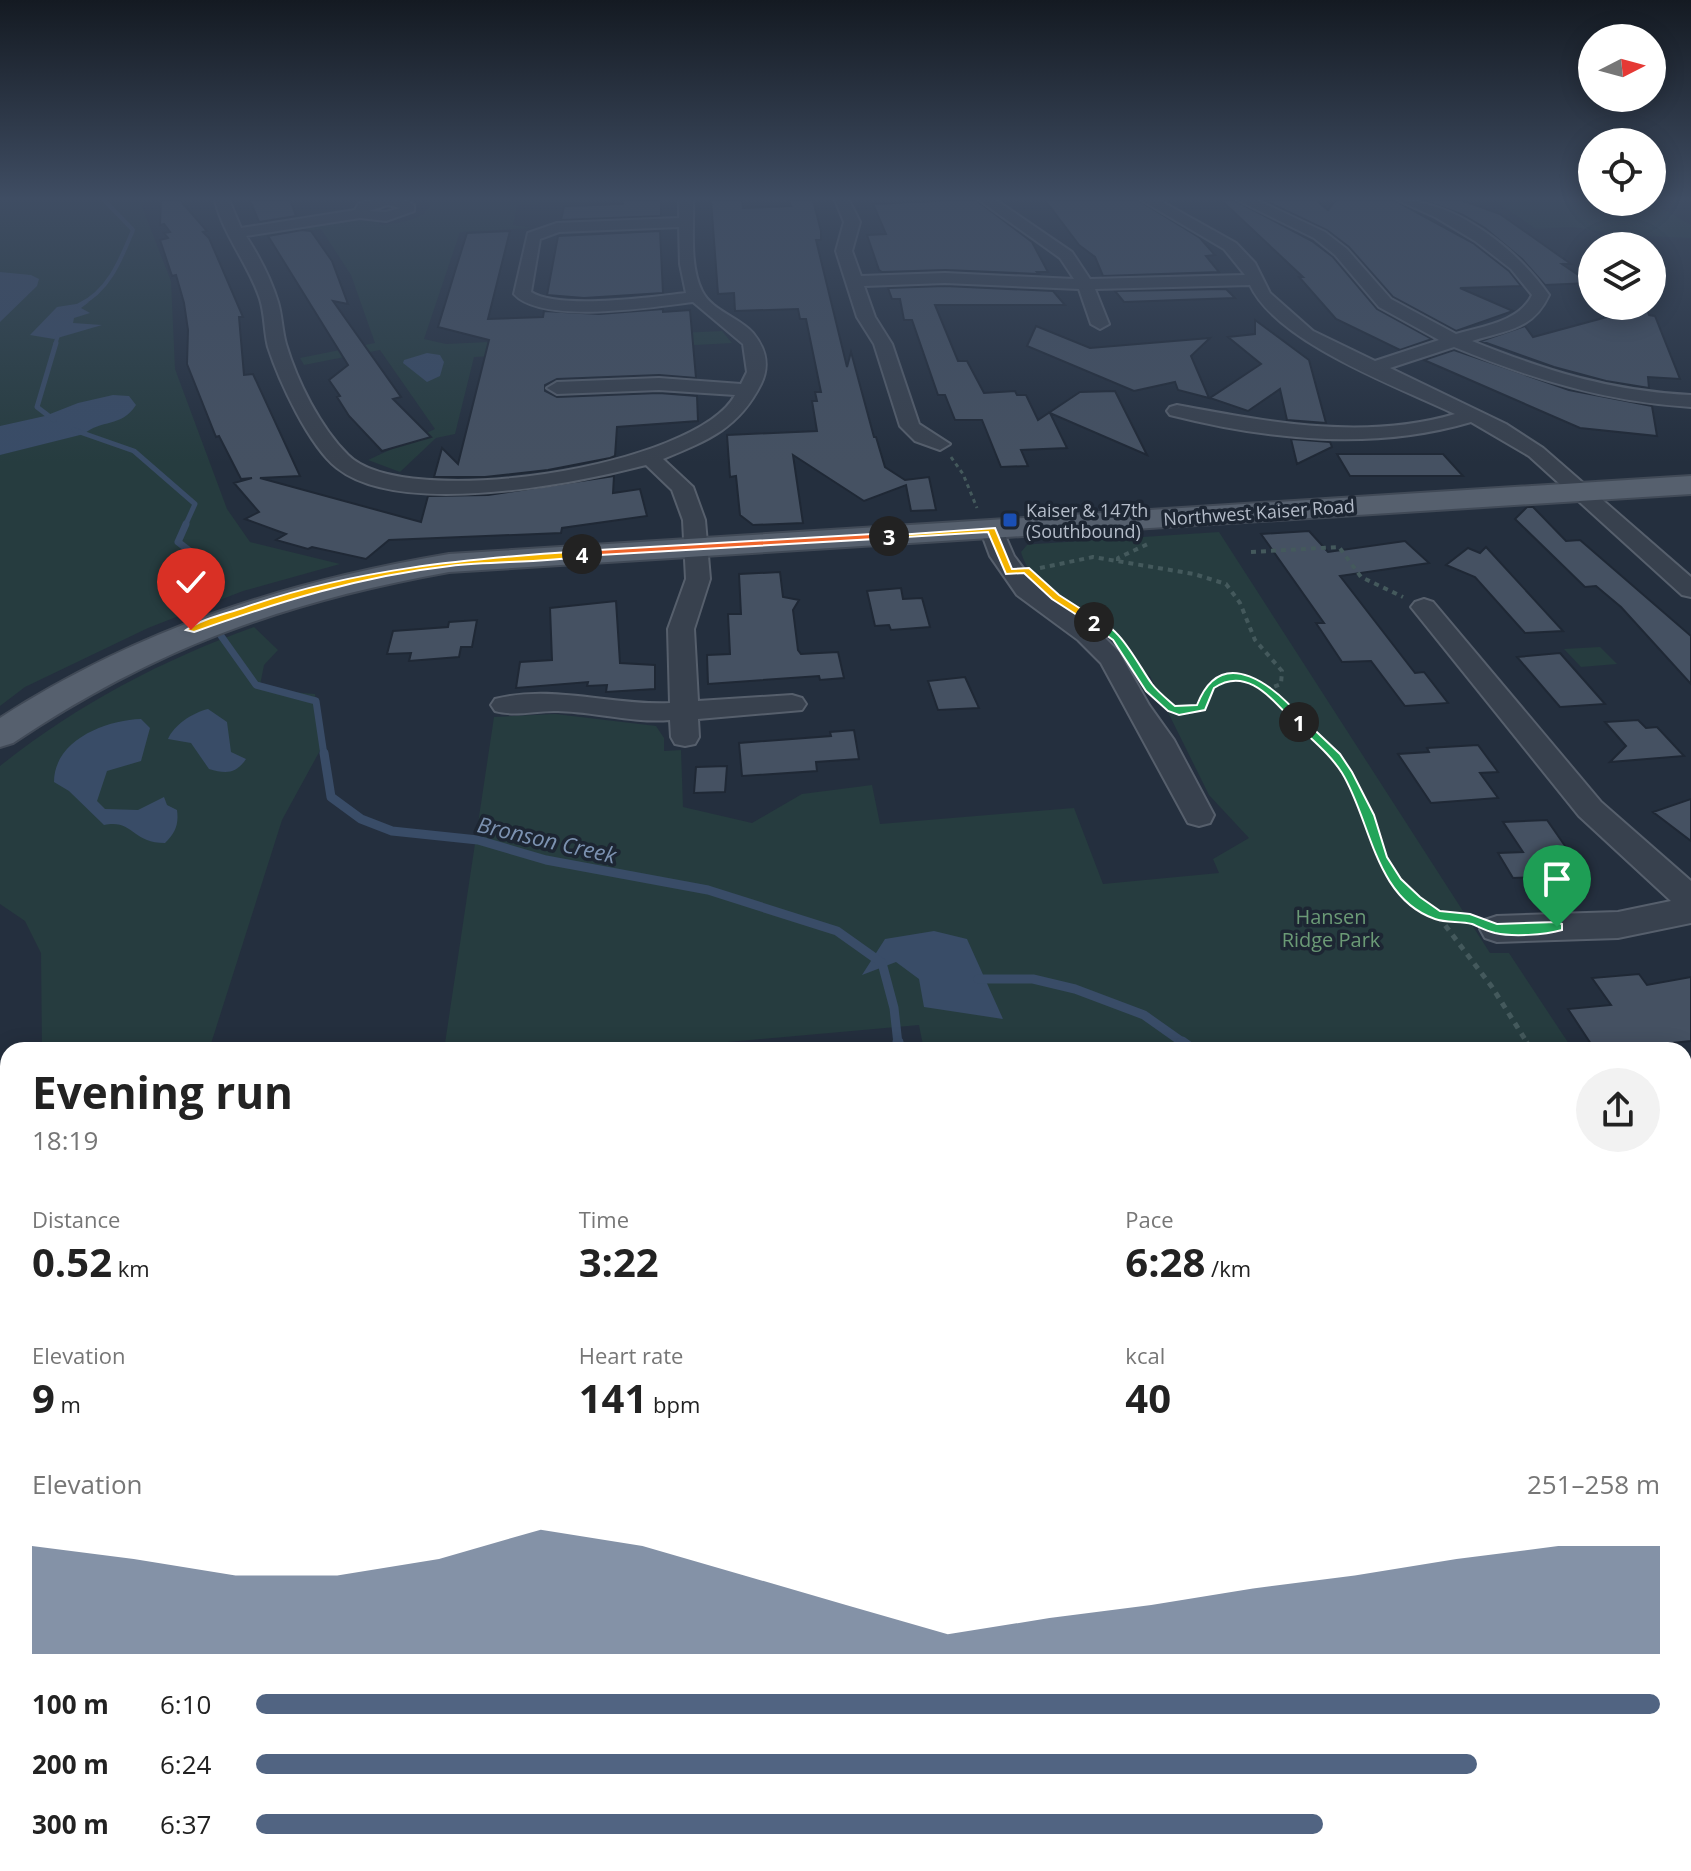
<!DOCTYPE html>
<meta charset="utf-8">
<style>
body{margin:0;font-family:"Open Sans",sans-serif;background:#f2f2f2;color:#222;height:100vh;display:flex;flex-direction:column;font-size:30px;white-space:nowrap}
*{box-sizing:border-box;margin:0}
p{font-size:26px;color:#767676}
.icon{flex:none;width:44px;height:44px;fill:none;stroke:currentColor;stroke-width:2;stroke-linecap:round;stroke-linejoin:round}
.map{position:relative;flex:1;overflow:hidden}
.sheet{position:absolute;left:0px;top:1042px;width:1692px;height:830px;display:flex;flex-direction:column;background:#fff;border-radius:24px 24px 0 0;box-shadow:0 4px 20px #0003}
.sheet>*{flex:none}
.needle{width:52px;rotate:84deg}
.buttons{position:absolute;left:1578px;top:24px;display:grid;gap:16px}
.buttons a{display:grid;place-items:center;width:88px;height:88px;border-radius:50%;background:#fff;box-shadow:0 4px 20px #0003;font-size:40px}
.pin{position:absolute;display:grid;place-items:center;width:68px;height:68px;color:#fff;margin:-82px -34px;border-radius:50% 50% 50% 0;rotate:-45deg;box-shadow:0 0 8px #0007}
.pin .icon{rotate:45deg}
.km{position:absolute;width:40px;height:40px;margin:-20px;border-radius:50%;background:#222;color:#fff;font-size:22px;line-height:40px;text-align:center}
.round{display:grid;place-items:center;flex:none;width:84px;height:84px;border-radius:42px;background:#f2f2f2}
.summary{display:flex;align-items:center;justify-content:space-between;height:136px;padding:0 32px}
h1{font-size:44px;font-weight:700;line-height:60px}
.stats{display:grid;grid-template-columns:repeat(3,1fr);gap:12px;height:136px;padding:8px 32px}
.stats div{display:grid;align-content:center}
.stats b{font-size:40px;font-weight:700}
.stats small{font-size:22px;font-weight:400}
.stats p{font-size:22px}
.chart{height:224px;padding:16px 32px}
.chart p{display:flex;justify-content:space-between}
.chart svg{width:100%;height:144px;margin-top:8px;fill:#516482;opacity:.7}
ul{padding:0 32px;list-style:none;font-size:26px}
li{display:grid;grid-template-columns:128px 96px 1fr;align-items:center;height:60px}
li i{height:20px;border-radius:10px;background:#516482}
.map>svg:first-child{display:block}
</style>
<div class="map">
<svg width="1691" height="1871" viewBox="0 0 1691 1871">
<rect width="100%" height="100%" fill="#242f3e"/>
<path fill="#263c3f" d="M0 200H148L142 207 171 281 175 369 227 509 250 542 340 564 243 591 148 628 25 687 0 706Z
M426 200H615L517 205 513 225 533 228 460 232 424 339 446 344 722 331 732 343 474 357 455 434 436 438 400 472 368 460 435 429 380 350 304 365 300 358 375 343 351 275 321 229 256 237 345 220 380 221 379 225C396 223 421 222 430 206Z
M1494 200 1651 202 1691 225V238L1624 235 1572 227 1536 229Z
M1219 532 1490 953H1509L1573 1050H924L919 1025 639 1050H444L494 717 555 714 656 726 664 738V751L681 750 683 807 752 823 802 794 872 785 880 824 1074 808 1103 884 1219 873 1213 859 1249 838 1209 795 1150 676C1140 671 1128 662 1130 649 1098 615 1035 600 1021 552L1027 545 1035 544Z
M254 627 278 650 264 665 260 685 267 690 315 694 323 745 282 820 209 1050H42L41 953 25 921 0 904V766C76 705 162 660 254 627Z
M1600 647 1617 664 1581 667 1564 649Z
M1684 1102 1691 1103V1871H901L902 1864H1684Z
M8 1109V1294L0 1300V1110Z"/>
<path fill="#394c67" d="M0 272 31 275 39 279 37 286 0 322Z
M89 302 81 308 90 313 74 318 73 323 102 325 54 339 30 335 57 307Z
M427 353 440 355 444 362 440 376 427 382 403 363 404 360Z
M113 395 129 396 136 405C121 428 101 419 84 434L0 455V426L45 416 78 403Z
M212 568 216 572 217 581 212 592 189 596 176 588 189 574Z
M208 709 227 722 231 752 246 759C236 774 226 774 209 769L191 743 168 739C174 725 192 713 208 709Z
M141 719 150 728 141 761 107 771 97 801 105 809 138 810 164 797 167 805 177 810C179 825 175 833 165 843 131 843 134 819 104 825L69 791 54 782C54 740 106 720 141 719Z
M934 931 967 939 1003 1019 924 1007 919 979 896 962 862 975 885 939Z"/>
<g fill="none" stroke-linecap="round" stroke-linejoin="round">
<path stroke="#394c67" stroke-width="4" d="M79 305C109 291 121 259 133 230L104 200
M55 345 59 332"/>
<path stroke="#394c67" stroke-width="5" d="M54 420 37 407 56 343
M74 430 134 451 195 504 185 526"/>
<path stroke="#394c67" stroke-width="7" d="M186 524 178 542 212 568 204 584 212 592 209 602
M219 633 256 685 316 701 324 755"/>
<path stroke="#394c67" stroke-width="9" d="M324 753 331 797 361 819 392 831 478 840 546 860 708 890 837 931 882 963 894 1008 898 1044
M978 979H1033L1075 989 1144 1015 1185 1044"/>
<path stroke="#394c67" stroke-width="11" d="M898 1042 899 1050
M1182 1042 1193 1050
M1684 1217 1691 1221"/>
<path stroke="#394c67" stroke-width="14" d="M1684 1697 1691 1703
M1369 1871 1370 1864"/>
</g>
<path fill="#455162" stroke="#1f2835" stroke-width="2" d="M161 200H180L207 231 203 232 209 238 243 317H239L244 375 253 374 300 476 260 478 421 522 428 496 488 495 614 476 613 493 640 489 647 516 562 528 561 533 389 540 366 559 312 547 308 549 276 540 286 534 245 519 259 512 234 483 252 478 241 479 219 436 216 437 187 364 188 330 184 303 176 275 172 276 160 240 168 238 164 233 170 232 164 224 160 225Z
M250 200H290L296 216 259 222Z
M623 200H661V216L561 220 564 206 623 204Z
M711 200H742L743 208 791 206 789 200H813L821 231V240H816L847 367 851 352 874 437H876L885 467 905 480 929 477 936 510 911 511 906 485 864 501 793 455 803 523 753 525 740 515 736 476 730 477 727 435 817 431 812 401H817L815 392H821L806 319H800L798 309 735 311 734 293 718 294Z
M957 200H976L1032 242 1048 272H1037L1039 274 945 270 882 272 879 270 867 235 886 234 873 204Z
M1045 200H1138L1200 238 1215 255 1206 256 1219 272 1103 276 1095 257 1079 245Z
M1221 200H1234L1312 241 1333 257 1377 309 1432 339 1400 350 1336 319 1299 277H1303Z
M1264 200H1316L1328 210 1336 200H1394L1473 243 1509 271 1521 286 1460 288 1513 311 1456 331 1393 297 1349 247 1327 230Z
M1423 200H1461L1500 214 1571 264H1562L1590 283 1545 285 1522 259 1485 228 1463 215Z
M302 230 311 231 332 261 348 304 333 301 401 397 393 399 431 437 382 451 349 416 337 397 340 396 329 380 348 365 268 236Z
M510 231 488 319 543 317 544 311 599 314 663 309V312L690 310 696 378 659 375 557 379 545 385V391L557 397 659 393 697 396 698 421 617 427 615 456 610 458 548 470 485 477H434L442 448 458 464 489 340 438 327 456 268 467 233Z
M660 231 663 293 584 298 547 295 558 236Z
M945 286 1053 291 1065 305H935L958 361H967L984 393 1015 391 1017 395H1026L1038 420 1080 392 1115 391 1147 455 1050 413 1067 448 1021 450 1028 466 1001 467 982 420H955L945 395H938L912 320H904L900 299H892L888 288Z
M1226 289 1235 298 1124 302 1115 291Z
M1601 306 1647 308 1649 315 1655 316 1680 379 1648 377 1649 388 1606 381 1554 367 1481 341 1525 326 1533 337 1614 315Z
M1255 320 1309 360 1326 423 1287 420 1280 389 1248 411 1210 398 1261 364 1228 337 1255 334Z
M1036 326 1090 348 1210 338 1191 356 1209 398 1178 390 1175 382 1134 391 1027 346Z
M1454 350 1569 390 1652 406 1657 436 1580 428 1424 360Z
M1291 439 1330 442 1332 447 1297 464Z
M1337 454H1443L1463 476H1350Z
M1527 507H1533L1566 541 1580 540 1691 636V684L1621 607 1596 586 1585 587 1515 519Z
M1309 531 1328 552 1405 541 1429 563 1340 576 1415 673 1424 672 1448 703 1405 706 1371 661 1342 662 1316 623H1324L1261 534Z
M1486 547 1563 631 1525 633 1475 577 1446 565 1468 548 1480 553Z
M780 572 783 597 799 600 793 610 798 650 801 654 838 652 844 678 820 680 819 676 708 684 707 655 730 654 728 614H741L739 574Z
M901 588 903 599 922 598 930 627 891 630 889 625 875 626 867 591Z
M616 601 620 663 655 665V689L606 692 607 685 587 686 588 682 516 688 520 662 552 660 550 608Z
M477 620 472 647H461L459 657 409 661 411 653 387 654 393 631 448 627 449 622Z
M1560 653 1605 704 1560 707 1517 657Z
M965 677 979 708 938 710 928 681Z
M1638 720 1646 728 1657 727 1684 756 1610 762 1626 746 1605 722Z
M854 730 859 759 816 762 817 771 742 776 739 743 831 736 830 732Z
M1478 745 1498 772 1480 773 1498 798 1431 803 1398 754 1429 752 1427 748Z
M727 766 725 792 694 793 696 767Z
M1691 799V841L1653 812Z
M1547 820 1588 879 1538 881 1535 877 1513 878 1498 853 1523 852 1503 822Z
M1639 974 1647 985 1691 977V1041L1671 1043 1676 1050H1595L1568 1009 1611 1005 1592 978Z"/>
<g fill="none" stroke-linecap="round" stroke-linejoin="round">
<defs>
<path id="minor" d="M215 200H229L241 228 355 210 358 204C373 198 401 196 414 205V211L386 221 360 218 246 236C259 256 271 279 278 302 282 315 282 330 286 344 297 381 320 427 348 455 404 512 697 467 735 395L659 390 557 394 547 388 557 382 659 378 741 384 747 372 743 344 693 302C653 307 542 325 514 294L528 233 557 223 679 218V200H693C694 228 689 265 702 291 712 311 739 317 753 333 766 349 770 365 761 384 739 428 709 440 663 459L693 487 705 520 710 579 694 629 698 701 792 695 802 698 806 704 802 710 698 719 699 737 695 744 685 746 675 744 671 737 670 720C632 723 596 712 558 711 537 710 516 717 495 711L491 705 495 699C553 684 612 706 670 703L668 629 686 579 683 520 672 490 646 465C573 484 400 518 337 468 309 446 279 381 268 347 264 331 265 315 260 299 249 265 223 235 215 200ZM388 205 400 208 386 212 369 211ZM679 227 680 264 686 293C651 297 560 310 531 292L540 239 559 232Z
M835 200H849L860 222 852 251 861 276 945 273 1074 279 1060 258 979 200H996L1072 252 1090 279 1245 275 1224 249 1141 200H1159L1236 243 1255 263 1270 293 1313 331 1375 361 1439 340 1379 307 1335 255 1314 238 1237 200H1257L1325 232 1347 249 1391 299 1456 334C1483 326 1519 322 1532 295L1511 269 1475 241 1435 217 1397 200C1455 200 1517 249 1549 295 1533 330 1507 330 1472 341 1547 371 1610 391 1691 395V407C1606 402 1532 379 1454 347L1390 368 1506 424 1543 448 1691 577V597L1682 595 1529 456 1471 422C1373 451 1269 440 1170 415L1167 411 1170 407 1177 405C1269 422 1363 441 1455 414 1398 387 1277 343 1250 285L1095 289 1109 324 1100 329 1091 324 1079 289 945 283 864 286 875 317 892 344 919 424 950 444 940 450 915 441 900 426 874 344 857 317 836 251 844 222Z
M992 522 1000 524 1014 556 1035 584 1096 629 1119 652 1149 705 1174 740 1214 815 1210 823 1199 826 1188 823 1101 663 1078 640 1017 595 990 556 980 529 984 524Z
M1424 599 1433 602 1601 802 1691 881V923L1618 938 1497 942 1485 938 1480 929 1485 920 1497 916 1618 912 1671 901 1579 816 1415 612 1411 607 1415 602Z
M8 1741V1797L0 1798V1742Z
M456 1864H520L522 1871H459Z
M529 1864H589L586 1871H527Z"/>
<path id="major" d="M1691 476V494L449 572C282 602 154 649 13 743L0 747V718C141 628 285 582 449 554Z"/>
</defs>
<use href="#minor" stroke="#565f6c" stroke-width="4"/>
<use href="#major" stroke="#414a57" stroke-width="4"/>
<path stroke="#44595c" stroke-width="3" stroke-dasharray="4 4" stroke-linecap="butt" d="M951 457 963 474 977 508"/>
<path stroke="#44595c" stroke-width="4" stroke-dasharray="5 5" stroke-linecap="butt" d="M1251 552 1339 547 1361 577 1403 597
M1118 561V558L1150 543
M1040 568 1093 557 1194 574 1226 584 1240 603 1255 640 1282 671 1281 684 1268 689C1235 665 1215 673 1201 708L1179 712 1171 708
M1268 689 1333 755"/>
<path stroke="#44595c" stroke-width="5" stroke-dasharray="6 6" stroke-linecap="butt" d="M1331 753C1342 766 1352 780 1359 795 1378 838 1387 899 1440 916 1450 919 1461 918 1471 919
M1438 916 1492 987 1528 1044"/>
<path stroke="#44595c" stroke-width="6" stroke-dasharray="7 7" stroke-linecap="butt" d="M1526 1042 1531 1050
M0 1162 8 1161
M1684 1268 1691 1269"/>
<use href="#minor" fill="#38414e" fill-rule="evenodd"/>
<use href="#major" fill="#56606e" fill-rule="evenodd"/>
</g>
<linearGradient id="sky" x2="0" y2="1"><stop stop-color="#141a22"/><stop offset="0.43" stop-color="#3f4d63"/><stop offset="1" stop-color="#3f4d63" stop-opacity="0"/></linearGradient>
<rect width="1691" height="462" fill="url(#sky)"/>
<path fill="#22a559" stroke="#fff" stroke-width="2" d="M1296 719H1303L1340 754 1352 772 1374 815 1387 857 1401 879 1420 897 1440 911 1470 914 1497 924 1557 922 1562 924V930C1544 935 1513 937 1495 933 1487 931 1479 927 1472 924 1460 921 1446 923 1435 919 1374 898 1371 820 1342 773 1330 754 1312 740 1296 724Z"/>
<path fill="#22a559" stroke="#fff" stroke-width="2" d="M1091 620C1117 619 1138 665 1152 684 1158 692 1167 699 1175 706L1197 705C1222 641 1276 687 1305 722L1296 724C1273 701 1248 665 1214 688L1205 710 1179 715 1168 711 1146 691 1113 640 1091 624Z"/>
<path fill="#f5b400" stroke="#fff" stroke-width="2" d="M995 528 1012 569 1029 568 1059 595 1098 620V624H1091L1052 599 1024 573 1006 574 988 532 889 538 884 536Z"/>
<path fill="#f0652b" stroke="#fff" stroke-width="2" d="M889 533 892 538 582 556 577 554 582 551Z"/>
<path fill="#f5b400" stroke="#fff" stroke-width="2" d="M582 551 585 556C541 563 495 561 450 566 361 576 278 602 194 632L186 630C201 619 225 614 243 608 353 569 466 559 582 551Z"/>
<rect fill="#1a4fb4" stroke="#1d2633" stroke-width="3" x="1002" y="512" width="16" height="16" rx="4"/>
<g text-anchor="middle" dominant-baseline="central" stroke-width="7" stroke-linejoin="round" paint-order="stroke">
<g font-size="18" fill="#b4bcc9" stroke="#1d2633" text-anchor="start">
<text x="1026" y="510">Kaiser &amp; 147th<tspan x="1026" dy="21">(Southbound)</tspan></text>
</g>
<g font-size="18" fill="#b4bcc9" stroke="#1d2633">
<text transform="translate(1259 512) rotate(-4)">Northwest Kaiser Road</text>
</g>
<g font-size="20" fill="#6b9a76" stroke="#1d2633">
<text x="1331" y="916">Hansen<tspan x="1331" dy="23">Ridge Park</tspan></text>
</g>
<g font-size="22" font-style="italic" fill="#7c92b1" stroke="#1d2633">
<text transform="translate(547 839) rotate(13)">Bronson Creek</text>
</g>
</g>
</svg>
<div class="buttons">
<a><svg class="needle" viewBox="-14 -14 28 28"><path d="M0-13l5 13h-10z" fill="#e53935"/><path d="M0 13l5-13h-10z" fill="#767676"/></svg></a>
<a><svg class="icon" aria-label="locate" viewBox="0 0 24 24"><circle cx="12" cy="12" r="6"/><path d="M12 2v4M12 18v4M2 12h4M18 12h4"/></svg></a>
<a><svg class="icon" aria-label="layers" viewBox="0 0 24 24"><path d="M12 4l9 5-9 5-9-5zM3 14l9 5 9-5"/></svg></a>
</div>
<div class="pin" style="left:1557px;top:927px;background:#1e9e55"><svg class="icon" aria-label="arrive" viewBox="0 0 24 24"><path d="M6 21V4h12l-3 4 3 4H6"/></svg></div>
<div class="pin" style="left:191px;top:630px;background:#d93025"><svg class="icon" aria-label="check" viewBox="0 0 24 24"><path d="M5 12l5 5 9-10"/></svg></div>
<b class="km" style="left:1299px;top:722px">1</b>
<b class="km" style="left:1094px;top:622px">2</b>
<b class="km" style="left:889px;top:536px">3</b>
<b class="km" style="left:582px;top:554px">4</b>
<section class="sheet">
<div class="summary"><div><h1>Evening run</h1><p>18:19</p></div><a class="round"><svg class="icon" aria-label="share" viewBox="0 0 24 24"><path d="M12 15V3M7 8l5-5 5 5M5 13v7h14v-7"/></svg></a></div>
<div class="stats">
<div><p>Distance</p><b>0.52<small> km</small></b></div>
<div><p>Time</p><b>3:22</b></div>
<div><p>Pace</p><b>6:28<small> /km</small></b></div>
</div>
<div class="stats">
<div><p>Elevation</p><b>9<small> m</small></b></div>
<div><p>Heart rate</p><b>141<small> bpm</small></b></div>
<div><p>kcal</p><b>40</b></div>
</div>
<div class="chart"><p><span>Elevation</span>251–258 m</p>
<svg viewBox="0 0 160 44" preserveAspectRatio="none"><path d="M0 44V11L10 15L20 20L30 20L40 15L50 6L60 11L70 20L80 29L90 38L100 33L110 29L120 24L130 20L140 15L150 11L160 11V44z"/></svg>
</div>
<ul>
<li><b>100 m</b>6:10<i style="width:100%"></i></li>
<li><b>200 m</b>6:24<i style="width:87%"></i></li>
<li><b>300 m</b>6:37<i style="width:76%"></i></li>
</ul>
</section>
</div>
